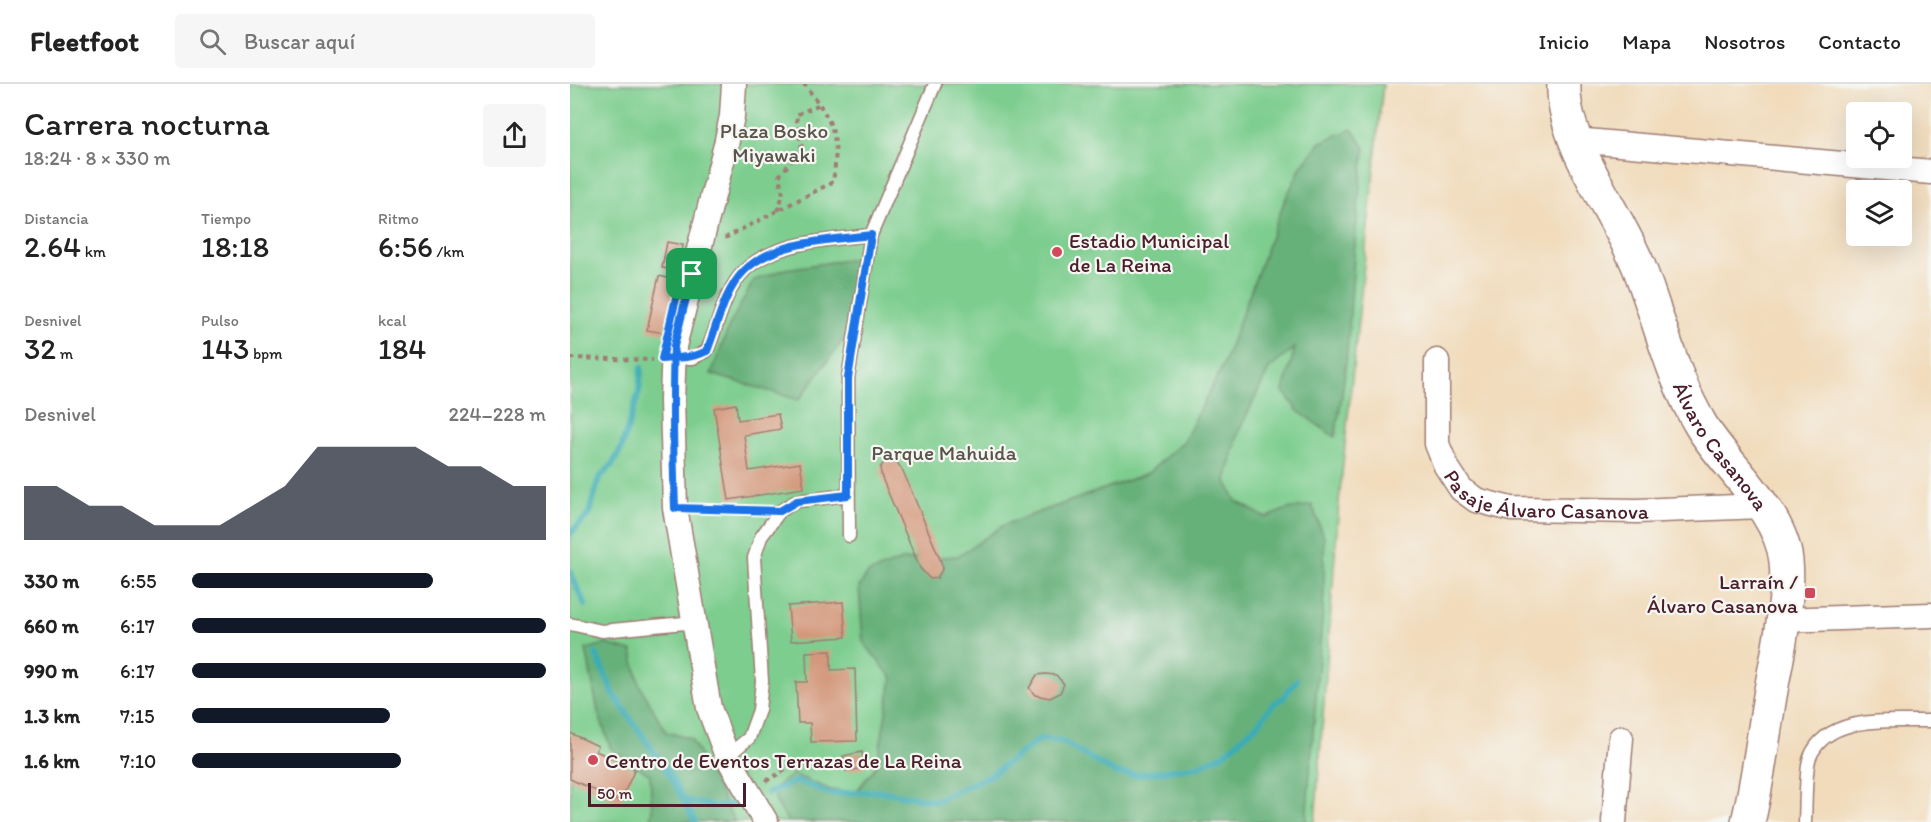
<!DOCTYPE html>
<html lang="es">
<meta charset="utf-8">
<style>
body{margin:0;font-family:Itim,sans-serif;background:#f6f6f6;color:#222;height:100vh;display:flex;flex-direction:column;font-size:22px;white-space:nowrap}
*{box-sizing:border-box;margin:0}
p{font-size:20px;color:#767676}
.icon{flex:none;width:33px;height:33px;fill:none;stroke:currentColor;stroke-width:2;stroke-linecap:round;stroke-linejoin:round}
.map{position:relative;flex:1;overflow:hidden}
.drawer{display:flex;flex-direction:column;background:#fff;width:570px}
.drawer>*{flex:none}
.controls{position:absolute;left:1276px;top:18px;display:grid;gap:12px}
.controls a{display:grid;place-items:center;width:66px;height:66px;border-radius:6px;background:#fff;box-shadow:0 6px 24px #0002;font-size:30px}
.scale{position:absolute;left:18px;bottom:15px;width:158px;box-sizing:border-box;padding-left:6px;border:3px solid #4a1f2b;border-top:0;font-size:16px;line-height:21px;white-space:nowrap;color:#4a1f2b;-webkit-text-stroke:4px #f6f6f2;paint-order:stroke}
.pin{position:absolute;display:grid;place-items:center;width:51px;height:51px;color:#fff;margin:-26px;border-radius:12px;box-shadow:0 3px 9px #0006}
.round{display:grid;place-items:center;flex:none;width:63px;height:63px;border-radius:6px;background:#f6f6f6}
.headline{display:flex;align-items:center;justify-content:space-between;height:102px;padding:0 24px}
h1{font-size:33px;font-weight:600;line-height:45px}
.figures{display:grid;grid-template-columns:repeat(3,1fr);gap:9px;height:102px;padding:6px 24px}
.figures div{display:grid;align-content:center}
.figures b{font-size:30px;font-weight:600}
.figures small{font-size:16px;font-weight:400}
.figures p{font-size:16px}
.chart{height:168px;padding:12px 24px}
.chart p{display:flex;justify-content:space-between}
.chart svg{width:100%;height:108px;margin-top:6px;fill:#111827;opacity:.7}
ul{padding:0 24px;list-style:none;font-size:20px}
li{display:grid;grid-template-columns:96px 72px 1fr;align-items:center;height:45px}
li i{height:15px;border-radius:8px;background:#111827}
header{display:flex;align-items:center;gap:36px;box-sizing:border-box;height:84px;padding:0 30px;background:#fff;border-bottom:2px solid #e0e0e0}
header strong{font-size:28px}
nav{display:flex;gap:33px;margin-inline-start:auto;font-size:21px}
.search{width:420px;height:54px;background:#f6f6f6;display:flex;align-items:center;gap:15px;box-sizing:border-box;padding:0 21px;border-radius:6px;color:#767676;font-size:22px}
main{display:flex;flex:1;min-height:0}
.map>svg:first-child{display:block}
</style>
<header>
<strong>Fleetfoot</strong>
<div class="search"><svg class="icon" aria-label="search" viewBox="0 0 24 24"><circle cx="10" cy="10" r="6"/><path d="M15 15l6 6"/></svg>Buscar aquí</div>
<nav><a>Inicio</a><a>Mapa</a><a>Nosotros</a><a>Contacto</a></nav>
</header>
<main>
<section class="drawer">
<div class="headline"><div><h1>Carrera nocturna</h1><p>18:24 · 8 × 330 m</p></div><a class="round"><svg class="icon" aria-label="share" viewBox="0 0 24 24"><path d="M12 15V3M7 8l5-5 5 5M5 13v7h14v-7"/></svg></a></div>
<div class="figures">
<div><p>Distancia</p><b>2.64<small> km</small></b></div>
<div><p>Tiempo</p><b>18:18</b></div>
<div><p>Ritmo</p><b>6:56<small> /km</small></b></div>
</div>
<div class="figures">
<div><p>Desnivel</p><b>32<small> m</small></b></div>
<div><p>Pulso</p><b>143<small> bpm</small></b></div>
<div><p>kcal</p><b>184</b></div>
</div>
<div class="chart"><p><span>Desnivel</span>224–228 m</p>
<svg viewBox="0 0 160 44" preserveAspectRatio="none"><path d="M0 44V22L10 22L20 30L30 30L40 38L50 38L60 38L70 30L80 22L90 6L100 6L110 6L120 6L130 14L140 14L150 22L160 22V44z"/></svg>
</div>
<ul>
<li><b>330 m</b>6:55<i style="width:68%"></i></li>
<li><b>660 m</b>6:17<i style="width:100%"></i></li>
<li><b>990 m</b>6:17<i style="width:100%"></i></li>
<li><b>1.3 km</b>7:15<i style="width:56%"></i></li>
<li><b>1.6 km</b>7:10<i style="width:59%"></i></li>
</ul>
</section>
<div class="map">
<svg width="1361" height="738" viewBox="0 0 1361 738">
<rect width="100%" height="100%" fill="#f6f6f2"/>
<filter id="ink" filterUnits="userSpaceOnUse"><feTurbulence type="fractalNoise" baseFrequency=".0167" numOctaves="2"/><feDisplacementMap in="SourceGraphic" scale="12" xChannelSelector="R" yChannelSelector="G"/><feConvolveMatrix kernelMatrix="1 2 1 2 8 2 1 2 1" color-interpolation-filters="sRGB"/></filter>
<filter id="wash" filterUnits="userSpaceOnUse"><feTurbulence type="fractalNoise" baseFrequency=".008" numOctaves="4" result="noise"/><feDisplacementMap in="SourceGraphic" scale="24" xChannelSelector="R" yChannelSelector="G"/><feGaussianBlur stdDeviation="1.35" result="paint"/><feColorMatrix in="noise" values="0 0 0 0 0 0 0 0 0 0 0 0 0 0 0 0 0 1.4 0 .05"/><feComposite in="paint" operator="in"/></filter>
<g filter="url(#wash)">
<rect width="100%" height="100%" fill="#f1dbbb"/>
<path fill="#7dcd8e" stroke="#64765c" stroke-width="1.5" d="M0 0H813L769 418 745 738H0Z"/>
<path fill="#66b079" stroke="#586852" stroke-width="1.5" d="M782 45 795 64C780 160 784 257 765 353L728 327 713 307 725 264 699 285 669 347 656 397 666 417 696 434 717 425 742 421 754 453V510L736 738H218L205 716 204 704 223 690 261 706 285 709 307 681 322 594 293 558 289 503 298 489 332 476 388 472 434 441 578 389 614 357 653 281 714 118 732 81 751 58Z
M289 174 276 252 229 316 141 290 160 240 184 196 216 185Z
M36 560 62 567 69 600 96 648 121 655 165 738H79L82 728 80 691 41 665 28 628 16 565Z"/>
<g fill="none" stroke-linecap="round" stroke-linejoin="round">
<path stroke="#3bacb5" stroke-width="6" d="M0 450 19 430 29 394 42 381 51 365 69 308 71 284
M0 488 15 521
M26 570 44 611 100 691 125 738
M198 709 227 697 261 710 309 707 365 717 421 691 470 655 491 657 546 689 567 691 628 682 654 670 688 640 703 620 713 614 727 596
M115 716 144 723 171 719"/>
</g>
<g id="blocks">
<path fill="#d3987c" d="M97 158 113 161 108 187 92 184Z
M89 192 106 196 94 249 77 246Z
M166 320 168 336 208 330 211 345 174 351 179 387 230 379 234 404 159 416 144 324Z
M317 374 326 377 333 387 370 475 373 484 367 494 360 495 350 484 312 394 310 384Z
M273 518 276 553 221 557 218 522Z
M261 567V586L285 585 287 657 241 658 240 639H228L226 598H237L236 568Z
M475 590 486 591 494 600 490 609 480 614 465 611 459 604 467 591Z
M0 649 28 662 26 667 65 685 50 718 0 695Z
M292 668 295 684 276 687 273 672Z"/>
</g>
</g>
<g filter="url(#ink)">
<use href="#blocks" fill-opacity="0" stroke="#9e7d73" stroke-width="1.5"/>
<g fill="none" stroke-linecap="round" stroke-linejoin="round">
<defs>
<path id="lane" d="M104 274H123L137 267C148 242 154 207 174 187 204 157 261 156 301 151
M279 452 278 294 301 151 365 0
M0 540 32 547 125 538
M157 672 179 654 189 626 192 597 184 474 191 453 210 427 227 417 278 411
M1235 738C1236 723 1235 685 1240 673 1258 629 1323 638 1361 637"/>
<g id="street">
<path d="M164 0 162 32 156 61 104 262 102 316 105 424 139 624 157 672 196 738"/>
<path d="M1005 56 1361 88"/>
<path id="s1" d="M867 277V360L876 382 891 405 906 416 941 425 1067 427 1192 422"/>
<path d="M1211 536 1361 531"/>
<path d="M1044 738 1051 654"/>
</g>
<g id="secondary">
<path id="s2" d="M994 0C991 57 1047 129 1069 183 1090 237 1102 294 1132 343 1157 383 1211 428 1216 477 1220 518 1207 571 1200 612 1193 654 1188 697 1178 738"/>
</g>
</defs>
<use href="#lane" stroke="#9e7d73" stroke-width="15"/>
<use href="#street" stroke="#9e7d73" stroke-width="27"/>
<use href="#secondary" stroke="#9e7d73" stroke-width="36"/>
<path stroke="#9e7d73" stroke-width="4" stroke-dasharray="4.5 4.5" stroke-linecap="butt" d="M208 127 213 110 209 92 232 65 226 31 250 20
M155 154 263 98C270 50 263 37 234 0
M0 274 83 276
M126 425 191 426
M196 697 224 681"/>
<use href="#lane" stroke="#fff" stroke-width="12"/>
<use href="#street" stroke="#fff" stroke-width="24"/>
<use href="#secondary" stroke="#fff" stroke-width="33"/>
</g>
</g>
<g fill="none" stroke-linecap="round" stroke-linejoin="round" filter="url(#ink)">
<defs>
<path id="route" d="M122 190 104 262C102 316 103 370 105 424L210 427 227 417 278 411V294L301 151C261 156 204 157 174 187 154 207 147 242 137 267 121 275 109 273 92 275L112 188 122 190"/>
</defs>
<use href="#route" stroke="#fff" stroke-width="12"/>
<use href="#route" stroke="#1a73e8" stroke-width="8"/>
</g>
<g fill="#d1495b" stroke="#f6f6f2" stroke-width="2">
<circle cx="487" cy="168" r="6"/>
<rect x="1234" y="503" width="12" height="12" rx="3"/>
<circle cx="23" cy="676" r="6"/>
</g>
<g text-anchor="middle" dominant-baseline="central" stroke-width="4.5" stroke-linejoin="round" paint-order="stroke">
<g font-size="21" fill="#595349" stroke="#f6f6f2">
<text x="204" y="46">Plaza Bosko<tspan x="204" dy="24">Miyawaki</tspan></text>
<text x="374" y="368">Parque Mahuida</text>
</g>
<g font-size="21" fill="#4a1f2b" stroke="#f6f6f2" text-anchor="start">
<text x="499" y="156">Estadio Municipal<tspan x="499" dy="24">de La Reina</tspan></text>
<text x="1228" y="497" text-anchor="end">Larraín /<tspan x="1228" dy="24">Álvaro Casanova</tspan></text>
<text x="35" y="676">Centro de Eventos Terrazas de La Reina</text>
</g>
<g font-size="21" fill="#4a1f2b" stroke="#f6f6f2">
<text stroke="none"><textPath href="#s2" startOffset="398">Álvaro Casanova</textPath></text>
<text stroke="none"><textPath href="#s1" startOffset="220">Pasaje Álvaro Casanova</textPath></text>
</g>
</g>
</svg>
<div class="controls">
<a><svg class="icon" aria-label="locate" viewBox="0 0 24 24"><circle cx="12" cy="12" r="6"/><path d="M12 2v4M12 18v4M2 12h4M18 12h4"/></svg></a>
<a><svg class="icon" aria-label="layers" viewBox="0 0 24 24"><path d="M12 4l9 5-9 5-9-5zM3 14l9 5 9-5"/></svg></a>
</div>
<div class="scale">50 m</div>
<div class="pin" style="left:122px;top:190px;background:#1e9e55"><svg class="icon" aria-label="arrive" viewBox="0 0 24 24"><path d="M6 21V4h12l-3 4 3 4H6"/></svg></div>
</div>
</main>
